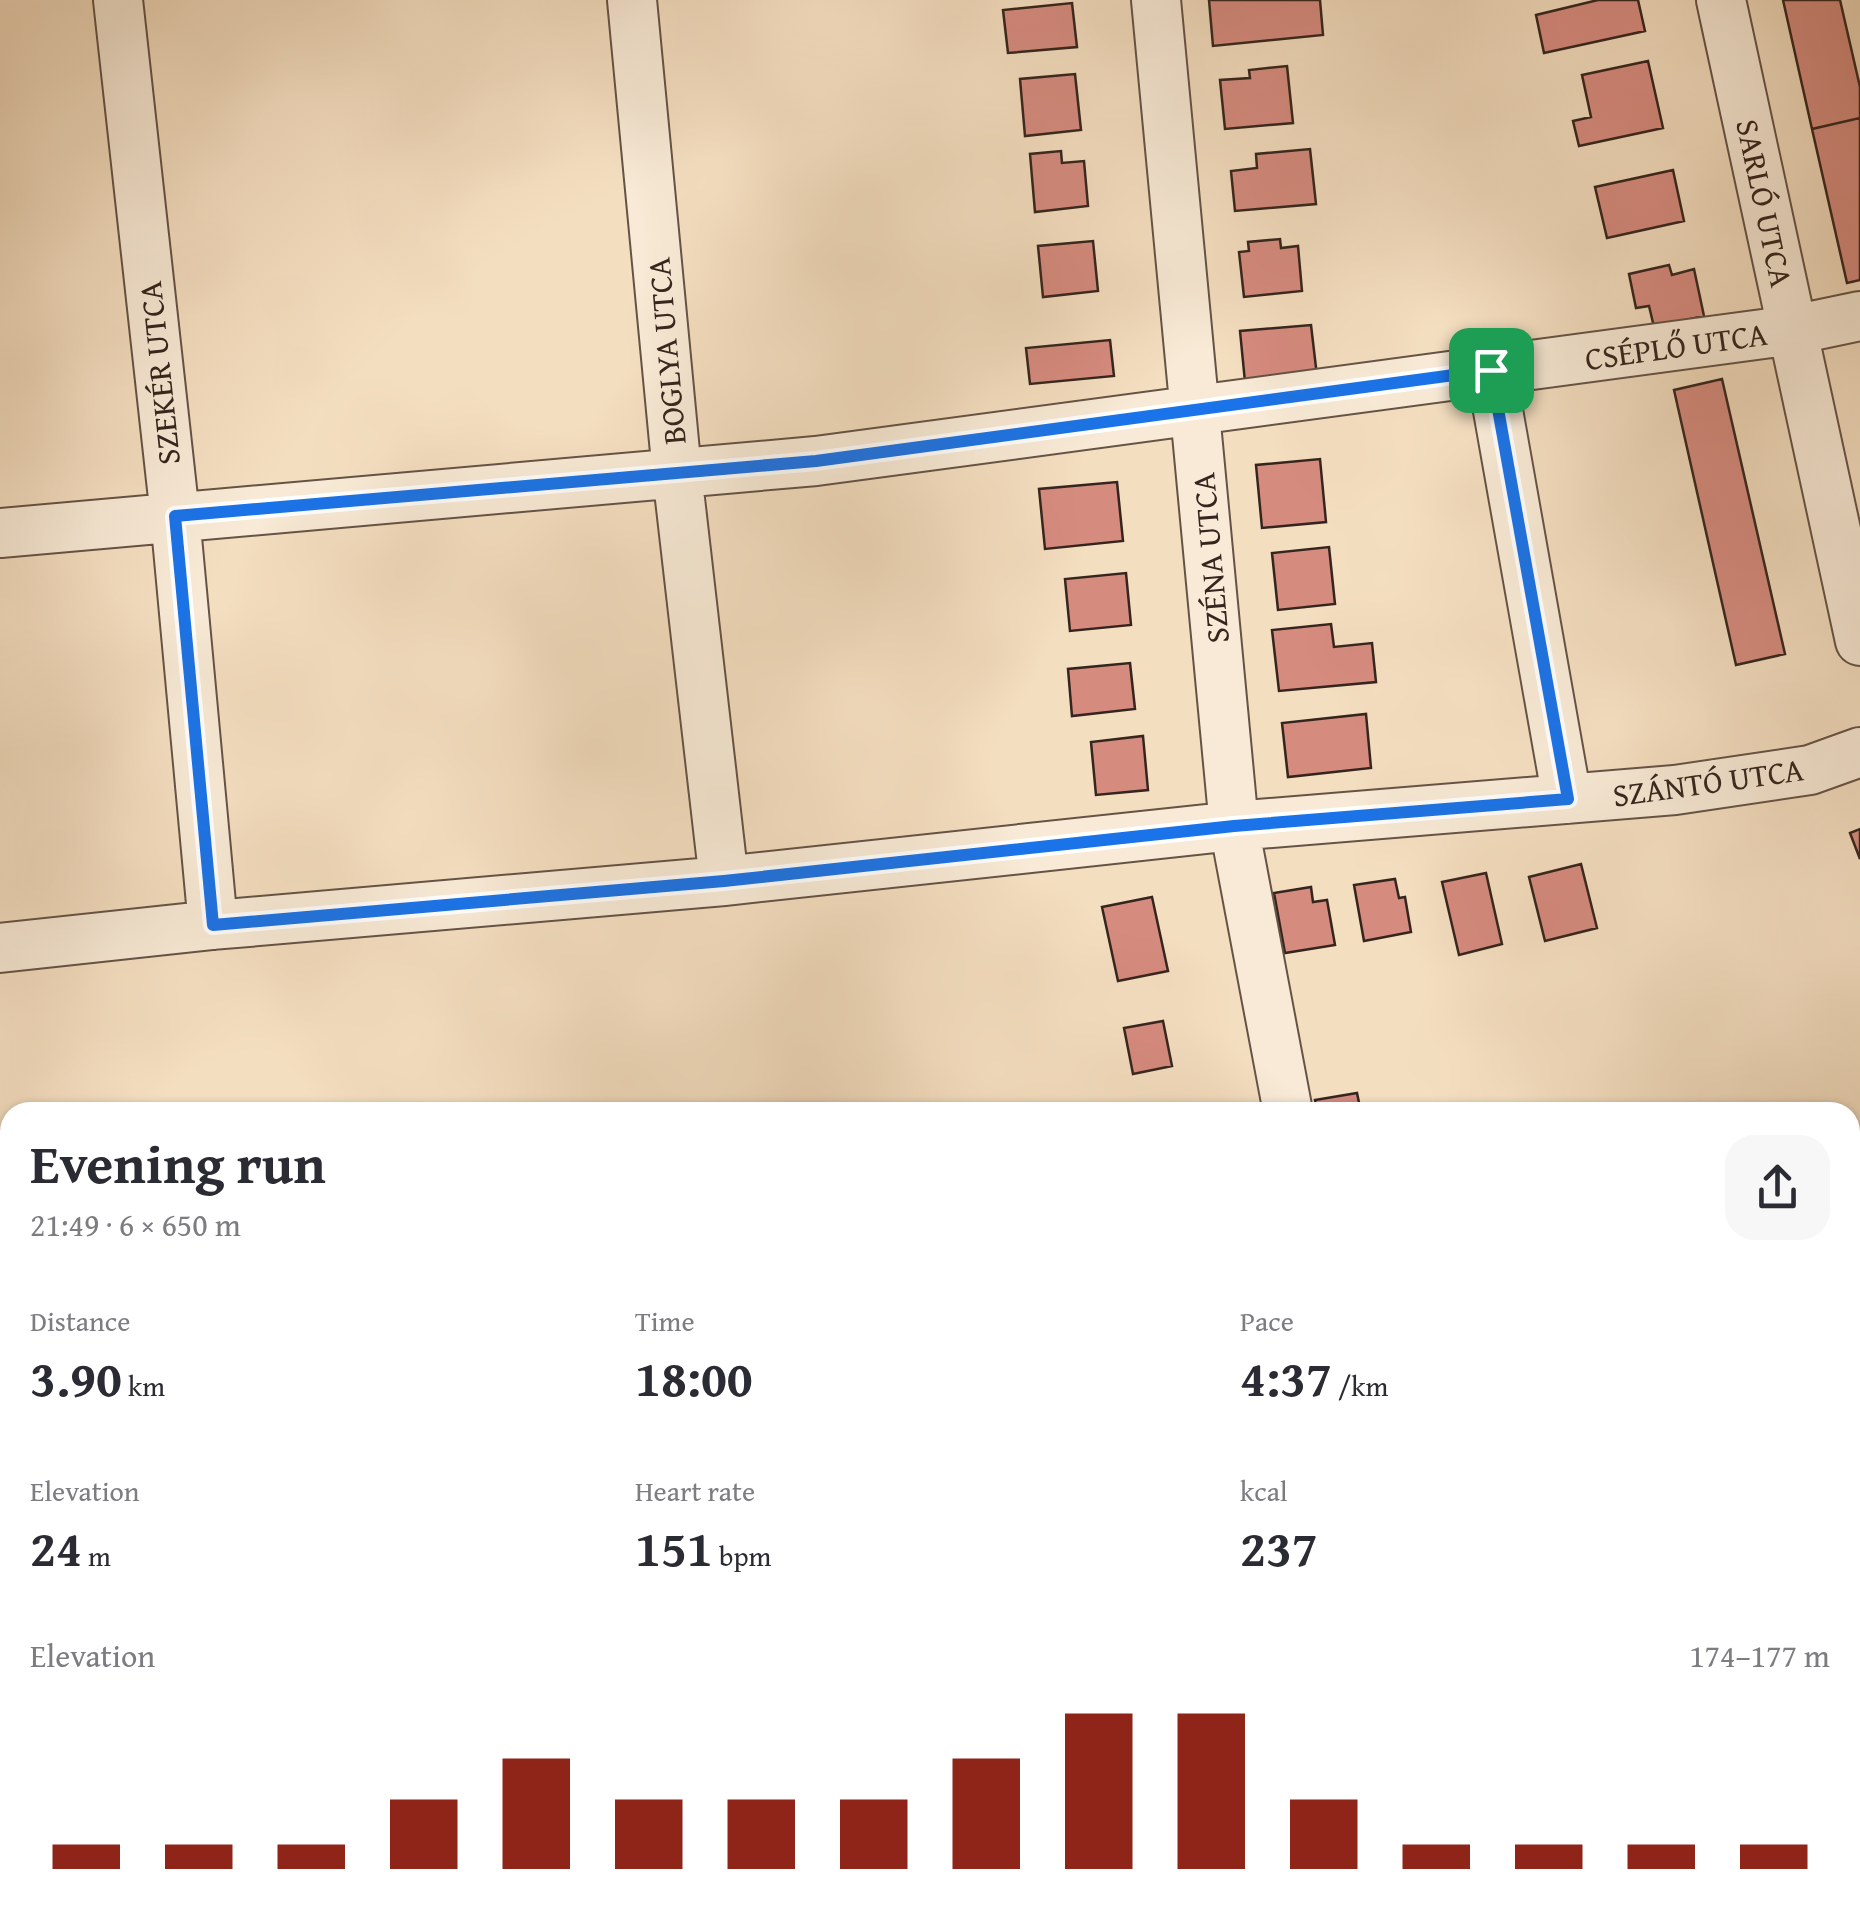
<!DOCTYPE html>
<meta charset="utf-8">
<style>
body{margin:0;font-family:"Gentium Book Plus",serif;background:#f7f7f7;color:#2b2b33;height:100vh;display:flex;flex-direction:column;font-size:38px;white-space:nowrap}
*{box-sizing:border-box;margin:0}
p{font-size:32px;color:#7c7c81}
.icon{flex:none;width:55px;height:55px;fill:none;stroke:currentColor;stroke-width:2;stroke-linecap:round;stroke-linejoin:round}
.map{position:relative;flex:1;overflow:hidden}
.details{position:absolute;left:0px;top:1102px;width:1860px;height:812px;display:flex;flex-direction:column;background:#fff;border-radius:30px 30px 0 0;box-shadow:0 2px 8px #0004}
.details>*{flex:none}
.pin{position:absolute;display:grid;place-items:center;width:85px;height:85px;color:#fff;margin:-42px;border-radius:20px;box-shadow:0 5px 15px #0006}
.round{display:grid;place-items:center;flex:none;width:105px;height:105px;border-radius:30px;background:#f7f7f7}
.head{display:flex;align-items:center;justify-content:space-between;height:170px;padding:0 30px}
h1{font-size:55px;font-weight:800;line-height:75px}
.metrics{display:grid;grid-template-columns:repeat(3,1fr);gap:15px;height:170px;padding:10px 30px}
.metrics div{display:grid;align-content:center}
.metrics b{font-size:50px;font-weight:800}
.metrics small{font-size:28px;font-weight:400}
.metrics p{font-size:28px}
.chart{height:280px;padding:20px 30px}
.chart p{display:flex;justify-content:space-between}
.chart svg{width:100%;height:180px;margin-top:10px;stroke:#8f2418;stroke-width:6}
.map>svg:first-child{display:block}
</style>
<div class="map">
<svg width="1860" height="1914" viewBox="0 0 1860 1914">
<rect width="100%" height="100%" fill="#f4dec0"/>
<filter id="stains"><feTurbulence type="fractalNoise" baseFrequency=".002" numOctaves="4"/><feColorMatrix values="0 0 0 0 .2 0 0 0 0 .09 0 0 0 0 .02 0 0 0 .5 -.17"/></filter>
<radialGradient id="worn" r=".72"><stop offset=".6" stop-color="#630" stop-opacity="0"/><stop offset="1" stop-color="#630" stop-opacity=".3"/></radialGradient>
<path fill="#d68b7f" stroke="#35251e" stroke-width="2.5" d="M1209 0H1320L1323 35 1213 46Z
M1638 0 1645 31 1544 53 1536 15 1598 0Z
M1783 0H1840L1860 87V118L1812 129Z
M1072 3 1077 47 1008 53 1003 10Z
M1648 61 1663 128 1579 146 1573 121 1591 117 1582 75Z
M1287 66 1293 123 1225 129 1220 80 1250 78 1249 70Z
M1075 74 1081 130 1025 136 1020 79Z
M1860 118V280L1847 283 1812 129Z
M1310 149 1316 204 1235 211 1231 171 1257 168 1256 154Z
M1061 151 1062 163 1084 161 1088 206 1035 212 1030 154Z
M1673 170 1684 221 1607 238 1595 187Z
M1280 239 1281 248 1298 246 1302 291 1244 297 1239 252 1249 251 1248 242Z
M1093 241 1098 291 1043 297 1038 246Z
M1669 265 1672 275 1694 269 1704 316 1654 327 1649 306 1636 308 1629 274Z
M1311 325 1317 376 1245 382 1240 331Z
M1110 340 1114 376 1030 384 1026 348Z
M1722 379 1785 654 1736 665 1674 390Z
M1320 459 1326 522 1262 528 1256 465Z
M1117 482 1123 541 1045 549 1039 489Z
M1329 547 1335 604 1278 610 1272 553Z
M1126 573 1131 625 1070 631 1065 579Z
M1331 624 1334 647 1372 643 1376 682 1279 691 1272 630Z
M1130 663 1135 709 1072 716 1068 669Z
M1366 714 1371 768 1288 777 1282 723Z
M1143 736 1148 790 1096 795 1091 742Z
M1860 829V859L1850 833Z
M1581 864 1597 928 1545 941 1529 877Z
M1486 873 1502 944 1459 955 1442 882Z
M1395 879 1399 898 1405 897 1411 932 1364 941 1354 885Z
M1311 887 1313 902 1327 900 1335 945 1285 953 1274 893Z
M1152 897 1168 971 1118 981 1102 907Z
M1163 1021 1172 1066 1133 1074 1124 1028Z
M1357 1093 1361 1112H1317L1315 1100Z
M10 1328V1358L2 1330Z
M1860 1456V1490L1851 1458Z
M4 1594 10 1615V1657L0 1660V1595Z
M0 1806 10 1838V1844L0 1847Z
M347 1905H404L405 1911 431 1906 432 1914H349Z
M782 1905H798L799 1914H750Z
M874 1905H944L947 1914H876Z
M1520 1905H1570L1577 1914H1508Z
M1665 1905H1734L1721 1914H1671Z"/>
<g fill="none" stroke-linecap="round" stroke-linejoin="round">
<defs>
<path id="minor" d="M118 0 175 516 213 925
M632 0 677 473 724 881
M1156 0 1234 826 1288 1112
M1721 0 1860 641
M1491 371 1567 799
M0 533 816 461 1793 330 1860 316
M0 948 213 925 724 881 1234 826 1675 790 1810 770 1860 752
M1850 1409 1860 1407
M0 1438 10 1473
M0 1726 10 1723
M324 1905 325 1914
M843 1905 844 1914
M1631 1905 1638 1914"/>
</defs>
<use href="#minor" stroke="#655346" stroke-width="52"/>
<use href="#minor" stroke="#f8ead6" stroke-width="48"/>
</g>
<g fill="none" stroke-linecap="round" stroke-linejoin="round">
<defs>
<path id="route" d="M1491 370 1568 799 1234 826 724 881 213 925 175 516 816 461Z"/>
</defs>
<use href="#route" stroke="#fff" stroke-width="20"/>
<use href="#route" stroke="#1a73e8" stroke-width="12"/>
</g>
<g text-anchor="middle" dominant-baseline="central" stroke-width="10" stroke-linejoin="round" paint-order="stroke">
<g font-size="32" fill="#35251e" stroke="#f8ead6">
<text transform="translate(1765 203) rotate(78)">SARLÓ UTCA</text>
<text transform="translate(1676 346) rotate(-8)">CSÉPLŐ UTCA</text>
<text transform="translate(666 351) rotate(-95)">BOGLYA UTCA</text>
<text transform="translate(159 373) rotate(-96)">SZEKÉR UTCA</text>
<text transform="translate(1210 558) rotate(-95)">SZÉNA UTCA</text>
<text transform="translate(1708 782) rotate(-8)">SZÁNTÓ UTCA</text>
</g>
</g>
<rect width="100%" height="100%" filter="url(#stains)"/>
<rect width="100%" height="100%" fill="url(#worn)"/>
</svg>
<div class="pin" style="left:1491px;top:370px;background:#1e9e55"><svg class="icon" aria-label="arrive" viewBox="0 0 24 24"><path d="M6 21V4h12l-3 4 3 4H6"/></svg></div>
<section class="details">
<div class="head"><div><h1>Evening run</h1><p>21:49 · 6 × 650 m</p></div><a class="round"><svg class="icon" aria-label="share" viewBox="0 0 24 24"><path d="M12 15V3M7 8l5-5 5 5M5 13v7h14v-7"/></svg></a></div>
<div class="metrics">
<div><p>Distance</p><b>3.90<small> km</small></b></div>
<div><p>Time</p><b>18:00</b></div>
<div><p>Pace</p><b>4:37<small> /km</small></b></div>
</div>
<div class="metrics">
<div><p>Elevation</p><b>24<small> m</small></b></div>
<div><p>Heart rate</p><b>151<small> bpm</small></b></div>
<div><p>kcal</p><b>237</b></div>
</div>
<div class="chart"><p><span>Elevation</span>174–177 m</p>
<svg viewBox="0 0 160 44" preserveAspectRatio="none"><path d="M5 44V38M15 44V38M25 44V38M35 44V27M45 44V17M55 44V27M65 44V27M75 44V27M85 44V17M95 44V6M105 44V6M115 44V27M125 44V38M135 44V38M145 44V38M155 44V38"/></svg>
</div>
</section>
</div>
